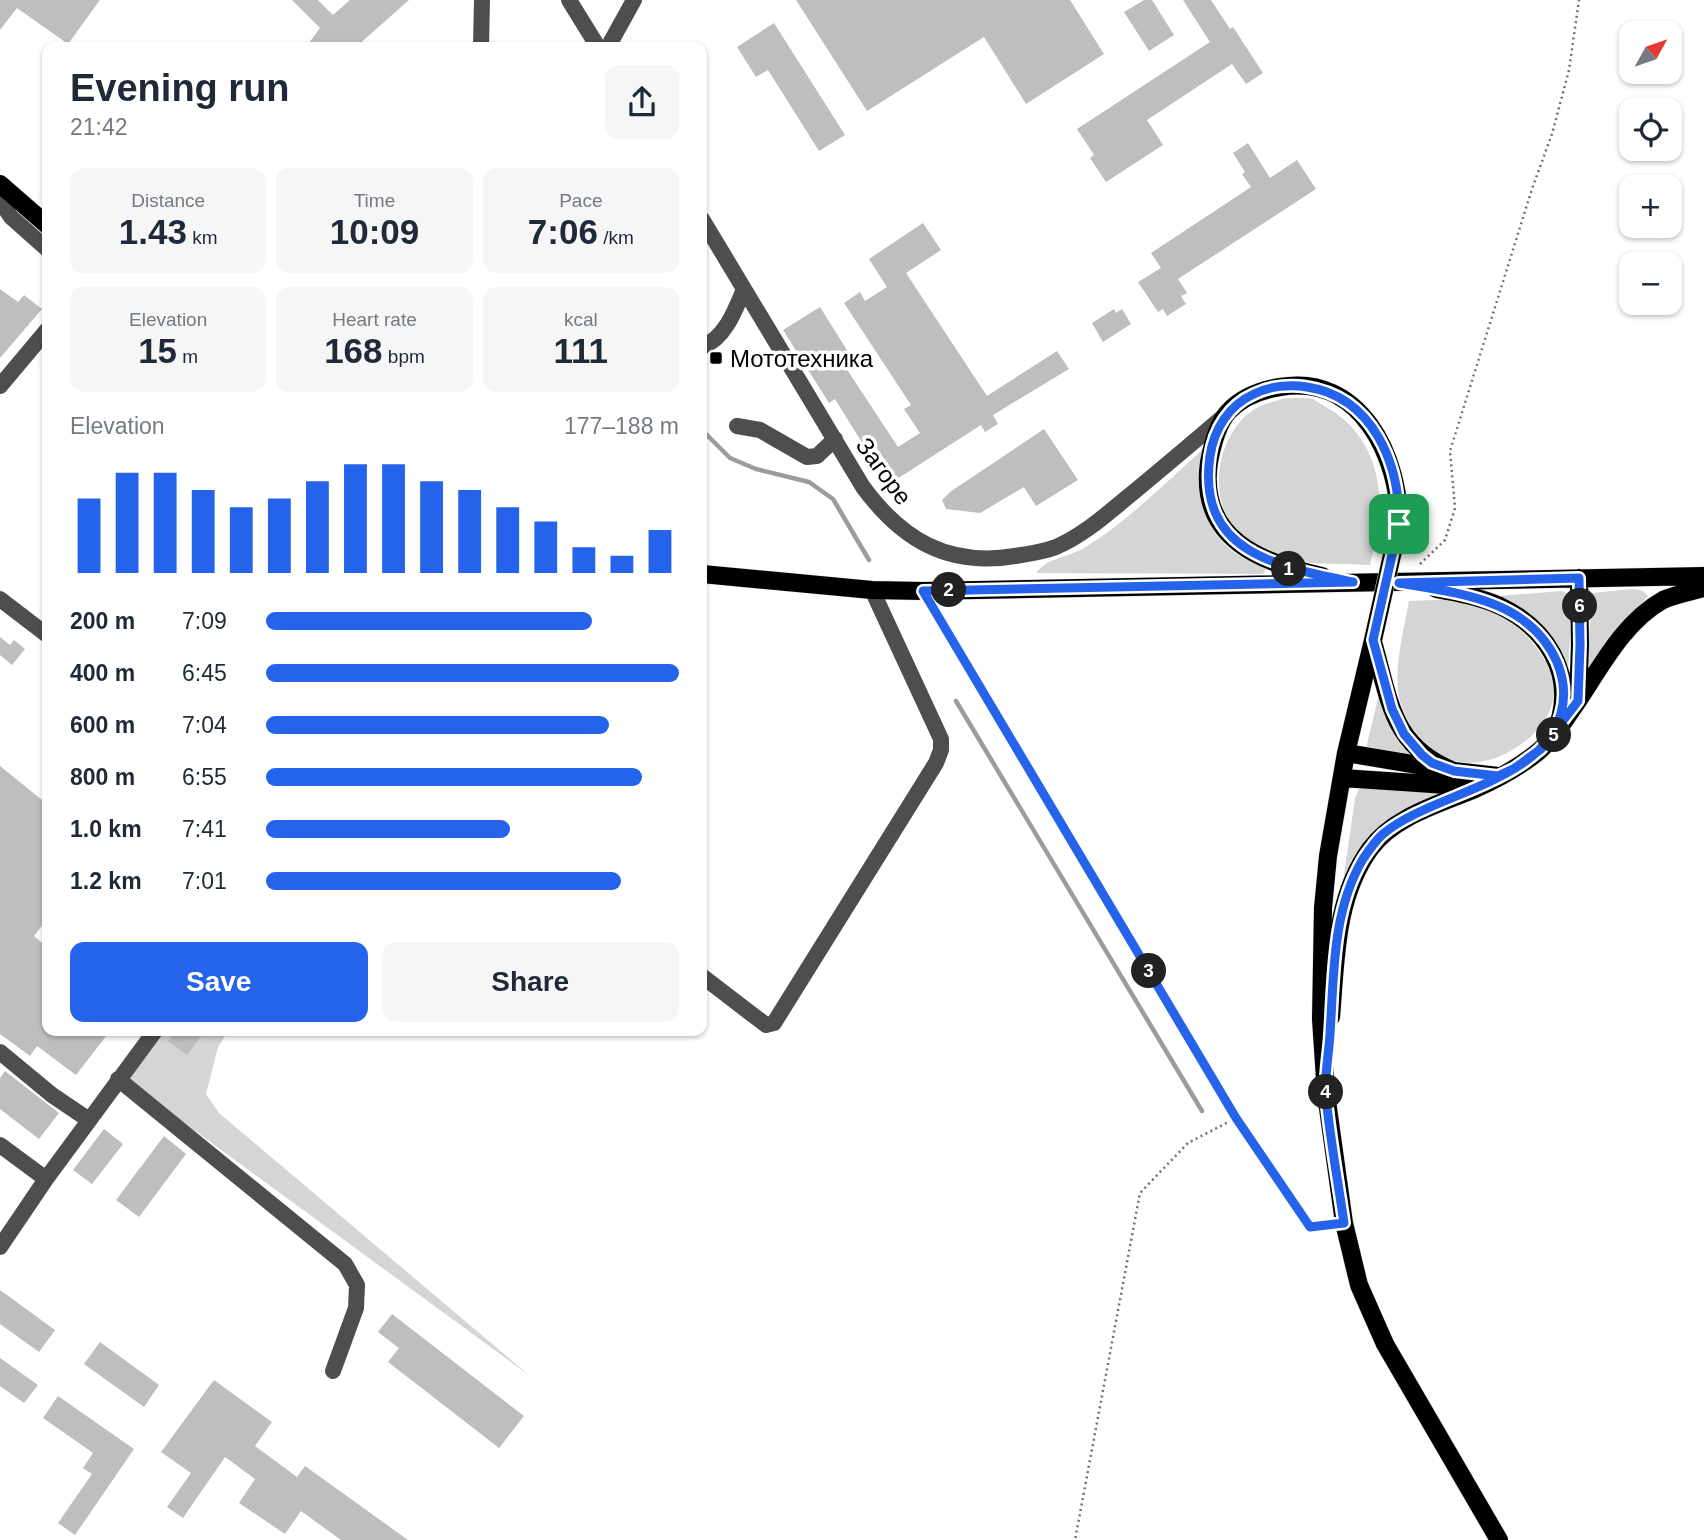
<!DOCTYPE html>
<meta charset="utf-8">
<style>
body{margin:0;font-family:Helvetica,sans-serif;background:#f6f6f7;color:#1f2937;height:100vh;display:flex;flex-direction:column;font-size:26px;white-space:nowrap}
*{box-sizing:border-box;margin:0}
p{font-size:23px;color:#747a83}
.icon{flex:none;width:38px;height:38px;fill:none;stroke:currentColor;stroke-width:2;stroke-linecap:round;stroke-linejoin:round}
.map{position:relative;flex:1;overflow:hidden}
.details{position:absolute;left:42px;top:42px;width:665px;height:994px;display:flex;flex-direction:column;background:#fff;border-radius:14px;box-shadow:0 2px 5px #0004}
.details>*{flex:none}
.needle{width:46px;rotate:50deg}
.buttons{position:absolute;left:1619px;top:21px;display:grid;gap:14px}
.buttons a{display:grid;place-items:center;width:63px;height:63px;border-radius:14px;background:#fff;box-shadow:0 2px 5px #0004;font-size:35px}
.pin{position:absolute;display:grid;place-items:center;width:60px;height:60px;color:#fff;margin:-30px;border-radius:14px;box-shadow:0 4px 10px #0006}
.km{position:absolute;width:35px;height:35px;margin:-18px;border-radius:50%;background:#222;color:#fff;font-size:19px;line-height:35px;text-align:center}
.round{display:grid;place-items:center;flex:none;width:74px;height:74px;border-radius:14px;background:#f6f6f7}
.headline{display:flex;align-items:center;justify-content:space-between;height:119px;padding:0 28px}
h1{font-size:38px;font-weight:700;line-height:52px}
.figures{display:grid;grid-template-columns:repeat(3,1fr);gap:10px;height:119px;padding:7px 28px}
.figures div{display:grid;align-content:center;border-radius:14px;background:#f6f6f7;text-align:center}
.figures b{font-size:35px;font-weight:700}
.figures small{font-size:19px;font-weight:400}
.figures p{font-size:19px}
.chart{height:196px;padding:14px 28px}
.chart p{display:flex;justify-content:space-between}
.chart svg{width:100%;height:126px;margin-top:7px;stroke:#2563eb;stroke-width:6}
.button{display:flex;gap:14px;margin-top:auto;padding:14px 28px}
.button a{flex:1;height:80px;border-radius:14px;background:#2563eb;color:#fff;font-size:28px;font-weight:700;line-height:80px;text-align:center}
.button a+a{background:#f6f6f7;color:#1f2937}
ul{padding:0 28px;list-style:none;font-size:23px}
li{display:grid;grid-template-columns:112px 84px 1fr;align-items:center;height:52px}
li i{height:18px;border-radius:9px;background:#2563eb}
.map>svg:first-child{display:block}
</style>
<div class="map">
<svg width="1704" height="1540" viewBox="0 0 1704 1540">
<rect width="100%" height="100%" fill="#fff"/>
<path fill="#d5d5d5" d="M1285 398C1293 399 1304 397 1312 399 1317 401 1322 405 1326 407 1369 431 1383 475 1379 522 1378 536 1373 551 1370 565 1341 563 1294 567 1269 553 1256 545 1236 533 1228 519 1208 483 1222 425 1260 406 1267 403 1277 401 1285 398Z
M1202 450C1198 510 1205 547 1267 568L1263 574 1036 573C1046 558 1070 557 1084 548 1127 522 1164 484 1202 450Z
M1633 589 1643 591 1648 596 1587 671 1592 593Z
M1562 591 1570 595 1572 605 1568 671 1498 596Z
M1456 599C1492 609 1521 622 1542 656 1545 661 1551 668 1552 674 1559 700 1547 724 1528 739 1476 782 1421 765 1400 701 1392 674 1404 629 1409 601Z
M1380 690C1384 720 1401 737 1419 759L1366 748Z
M1365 787 1450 792C1437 798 1421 800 1409 807 1369 826 1360 852 1342 889L1355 798 1359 789Z
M160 1031H228L218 1047 206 1094 219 1113 530 1376 123 1078Z"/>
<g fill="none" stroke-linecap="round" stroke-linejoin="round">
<path stroke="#9c9c9c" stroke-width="4.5" d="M702 430 730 458 756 469 809 482 833 499 869 560
M956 701 1202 1111"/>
</g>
<path fill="#bebebe" d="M0 0H100L68 44 17 8 0 30Z
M292 0H318L333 15 350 0H409L356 47H306L320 28Z
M796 0H1070L1104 54 1026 104 984 37 867 111Z
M1144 0H1152L1174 35 1149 51 1124 12Z
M1183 0H1211L1230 29 1233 27 1263 73 1246 84 1232 64 1147 120 1163 145 1106 182 1090 158 1094 155 1077 129 1210 42Z
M774 23 845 135 819 151 768 70 756 77 737 47Z
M1248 143 1270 178 1297 160 1316 189 1178 279 1187 293 1181 296 1186 304 1167 316 1163 309 1158 312 1138 282 1161 268 1151 253 1251 187 1242 174 1245 172 1233 153Z
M923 223 941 250 906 273 987 396 1057 351 1069 369 993 415 998 424 985 432 981 425 897 479 877 448 869 454 835 399 829 403 783 330 820 307 855 363 846 368 898 447 920 433 904 409 911 405 844 303 860 292 865 301 887 287 869 259Z
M0 289 18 302 24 295 42 309 0 358Z
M1114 309 1116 313 1122 309 1131 324 1103 342 1092 323Z
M1044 429 1078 480 1036 506 1024 487 980 513 946 509 942 500 950 492Z
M0 637 10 645 14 640 25 649 12 665 0 655Z
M0 766 47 804V919L34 936 47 947V1031H110L76 1075 37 1046 30 1056 0 1034Z
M176 1031H205L187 1055 168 1041Z
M5 1071 59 1113 39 1139 0 1109V1078Z
M104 1129 123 1144 92 1184 73 1170Z
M164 1136 186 1154 139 1217 116 1200Z
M0 1290 55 1330 39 1352 0 1324Z
M392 1314 524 1416 499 1448 388 1362 399 1348 378 1332Z
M100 1342 159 1385 144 1407 84 1364Z
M0 1358 38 1385 24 1403 0 1386Z
M214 1380 272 1422 255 1446 297 1477 305 1466 408 1540H341L301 1511 285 1534 239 1503 255 1479 225 1457 183 1518 167 1507 191 1473 161 1452Z
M58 1396 134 1449 75 1535 58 1523 92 1474 83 1468 93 1453 43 1418Z"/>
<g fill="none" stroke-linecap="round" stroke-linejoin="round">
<defs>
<path id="major" d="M0 184 47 225
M702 574 872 590 923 591 1704 576
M1322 576C1260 563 1198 538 1209 462 1212 446 1217 425 1228 412 1241 398 1261 390 1280 387 1360 373 1400 457 1399 524
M1436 589C1458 593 1480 597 1500 606 1546 628 1574 672 1559 722
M1373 640 1346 753 1328 856 1323 908 1321 1019 1326 1094 1344 1223 1359 1285 1385 1344 1499 1540
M1373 642C1390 700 1391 746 1454 771
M1578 701 1580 645 1579 578
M1346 753 1454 771 1498 776
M1342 778 1476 787
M1331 1017C1336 959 1335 898 1370 849 1394 816 1440 804 1475 789 1497 779 1521 766 1539 751 1551 741 1560 727 1569 714 1597 675 1620 624 1663 600 1676 594 1690 592 1704 588"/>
</defs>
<use href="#major" stroke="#dbdbdb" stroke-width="19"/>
<path stroke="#707070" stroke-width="2.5" stroke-dasharray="2 3.5" stroke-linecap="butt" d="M1420 564 1445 540 1455 508 1450 451 1532 189 1552 134 1569 70 1579 0
M932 607 1236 1118 1188 1143 1140 1193 1075 1540
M1236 1118 1310 1227 1329 1224"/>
<path stroke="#4e4e4e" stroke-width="16" d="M569 0 598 47
M481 47 482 0
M608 47 634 0
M0 201 11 217 47 249
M702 219 863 487C902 540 948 567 1015 556 1028 554 1043 552 1056 547 1086 534 1110 511 1135 491 1165 466 1195 441 1225 415
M702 347C725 338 735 311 744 289
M0 386 47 330
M737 426 760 430 807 457 817 456 835 439
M0 599 47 635
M702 976 766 1025 774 1023 936 763 941 750V739L872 590
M0 1052 52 1095 89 1120
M118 1079 345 1264 357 1285 356 1308 333 1371
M0 1145 46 1179
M0 1247 46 1179 155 1031"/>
<use href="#major" stroke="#000" stroke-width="18"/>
<defs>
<path id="major-bridge" d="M1373 640 1399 524"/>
</defs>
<use href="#major-bridge" stroke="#dbdbdb" stroke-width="19" stroke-linecap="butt"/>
<use href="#major-bridge" stroke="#000" stroke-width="18"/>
</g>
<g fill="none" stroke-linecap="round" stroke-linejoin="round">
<defs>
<path id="route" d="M1399 524C1400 464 1373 397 1307 387 1290 384 1270 386 1254 394 1229 405 1214 429 1210 456 1196 553 1279 567 1353 582L923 591 1236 1118 1310 1227 1344 1223C1338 1181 1330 1139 1326 1097 1324 1077 1329 1054 1330 1034 1334 975 1332 911 1363 859 1369 850 1375 841 1383 834 1431 793 1544 783 1561 713 1566 695 1564 679 1557 662 1529 599 1458 593 1399 583L1579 578 1580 645 1578 701 1541 749 1515 768 1498 776 1454 771 1432 763 1422 755 1404 734 1392 709 1373 640 1399 524"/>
</defs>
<use href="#route" stroke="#fff" stroke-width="14"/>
<use href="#route" stroke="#2563eb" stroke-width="9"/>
</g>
<rect fill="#000" stroke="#fff" stroke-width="2.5" x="709" y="351" width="14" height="14" rx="3.5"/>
<g text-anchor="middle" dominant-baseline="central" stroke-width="7" stroke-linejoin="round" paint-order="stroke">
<g font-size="24" fill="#000" stroke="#fff" text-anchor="start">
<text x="730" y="358">Мототехника</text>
</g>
<g font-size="24" fill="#000" stroke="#fff">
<text transform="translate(884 471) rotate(54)">Загоре</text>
</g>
</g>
</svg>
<div class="buttons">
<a><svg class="needle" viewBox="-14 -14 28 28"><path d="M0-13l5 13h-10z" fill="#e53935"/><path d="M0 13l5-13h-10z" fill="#747a83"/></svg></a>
<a><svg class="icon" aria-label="locate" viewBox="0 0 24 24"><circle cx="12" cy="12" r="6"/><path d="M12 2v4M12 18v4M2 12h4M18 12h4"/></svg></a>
<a>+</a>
<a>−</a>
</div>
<div class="pin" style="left:1399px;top:524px;background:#1e9e55"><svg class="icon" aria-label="arrive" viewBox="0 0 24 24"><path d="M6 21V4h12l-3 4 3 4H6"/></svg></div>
<b class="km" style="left:1289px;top:569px">1</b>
<b class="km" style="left:949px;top:590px">2</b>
<b class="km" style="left:1149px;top:971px">3</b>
<b class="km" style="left:1326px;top:1092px">4</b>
<b class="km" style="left:1554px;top:735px">5</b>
<b class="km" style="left:1580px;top:606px">6</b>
<section class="details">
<div class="headline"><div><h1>Evening run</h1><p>21:42</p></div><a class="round"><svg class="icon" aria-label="share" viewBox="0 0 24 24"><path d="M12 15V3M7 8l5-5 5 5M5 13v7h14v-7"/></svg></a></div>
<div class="figures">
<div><p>Distance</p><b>1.43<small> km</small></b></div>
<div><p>Time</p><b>10:09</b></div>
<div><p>Pace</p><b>7:06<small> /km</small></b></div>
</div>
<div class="figures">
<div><p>Elevation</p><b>15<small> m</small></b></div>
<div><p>Heart rate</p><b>168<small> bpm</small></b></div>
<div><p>kcal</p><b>111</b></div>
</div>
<div class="chart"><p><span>Elevation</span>177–188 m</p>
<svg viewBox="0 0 160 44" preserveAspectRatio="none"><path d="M5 44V18M15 44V9M25 44V9M35 44V15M45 44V21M55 44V18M65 44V12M75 44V6M85 44V6M95 44V12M105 44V15M115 44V21M125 44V26M135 44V35M145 44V38M155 44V29"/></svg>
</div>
<ul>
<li><b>200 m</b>7:09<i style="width:79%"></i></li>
<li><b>400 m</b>6:45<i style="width:100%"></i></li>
<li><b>600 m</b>7:04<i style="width:83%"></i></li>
<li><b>800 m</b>6:55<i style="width:91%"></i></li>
<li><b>1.0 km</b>7:41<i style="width:59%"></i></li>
<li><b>1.2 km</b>7:01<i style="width:86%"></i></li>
</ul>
<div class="button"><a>Save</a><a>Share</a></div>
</section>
</div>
